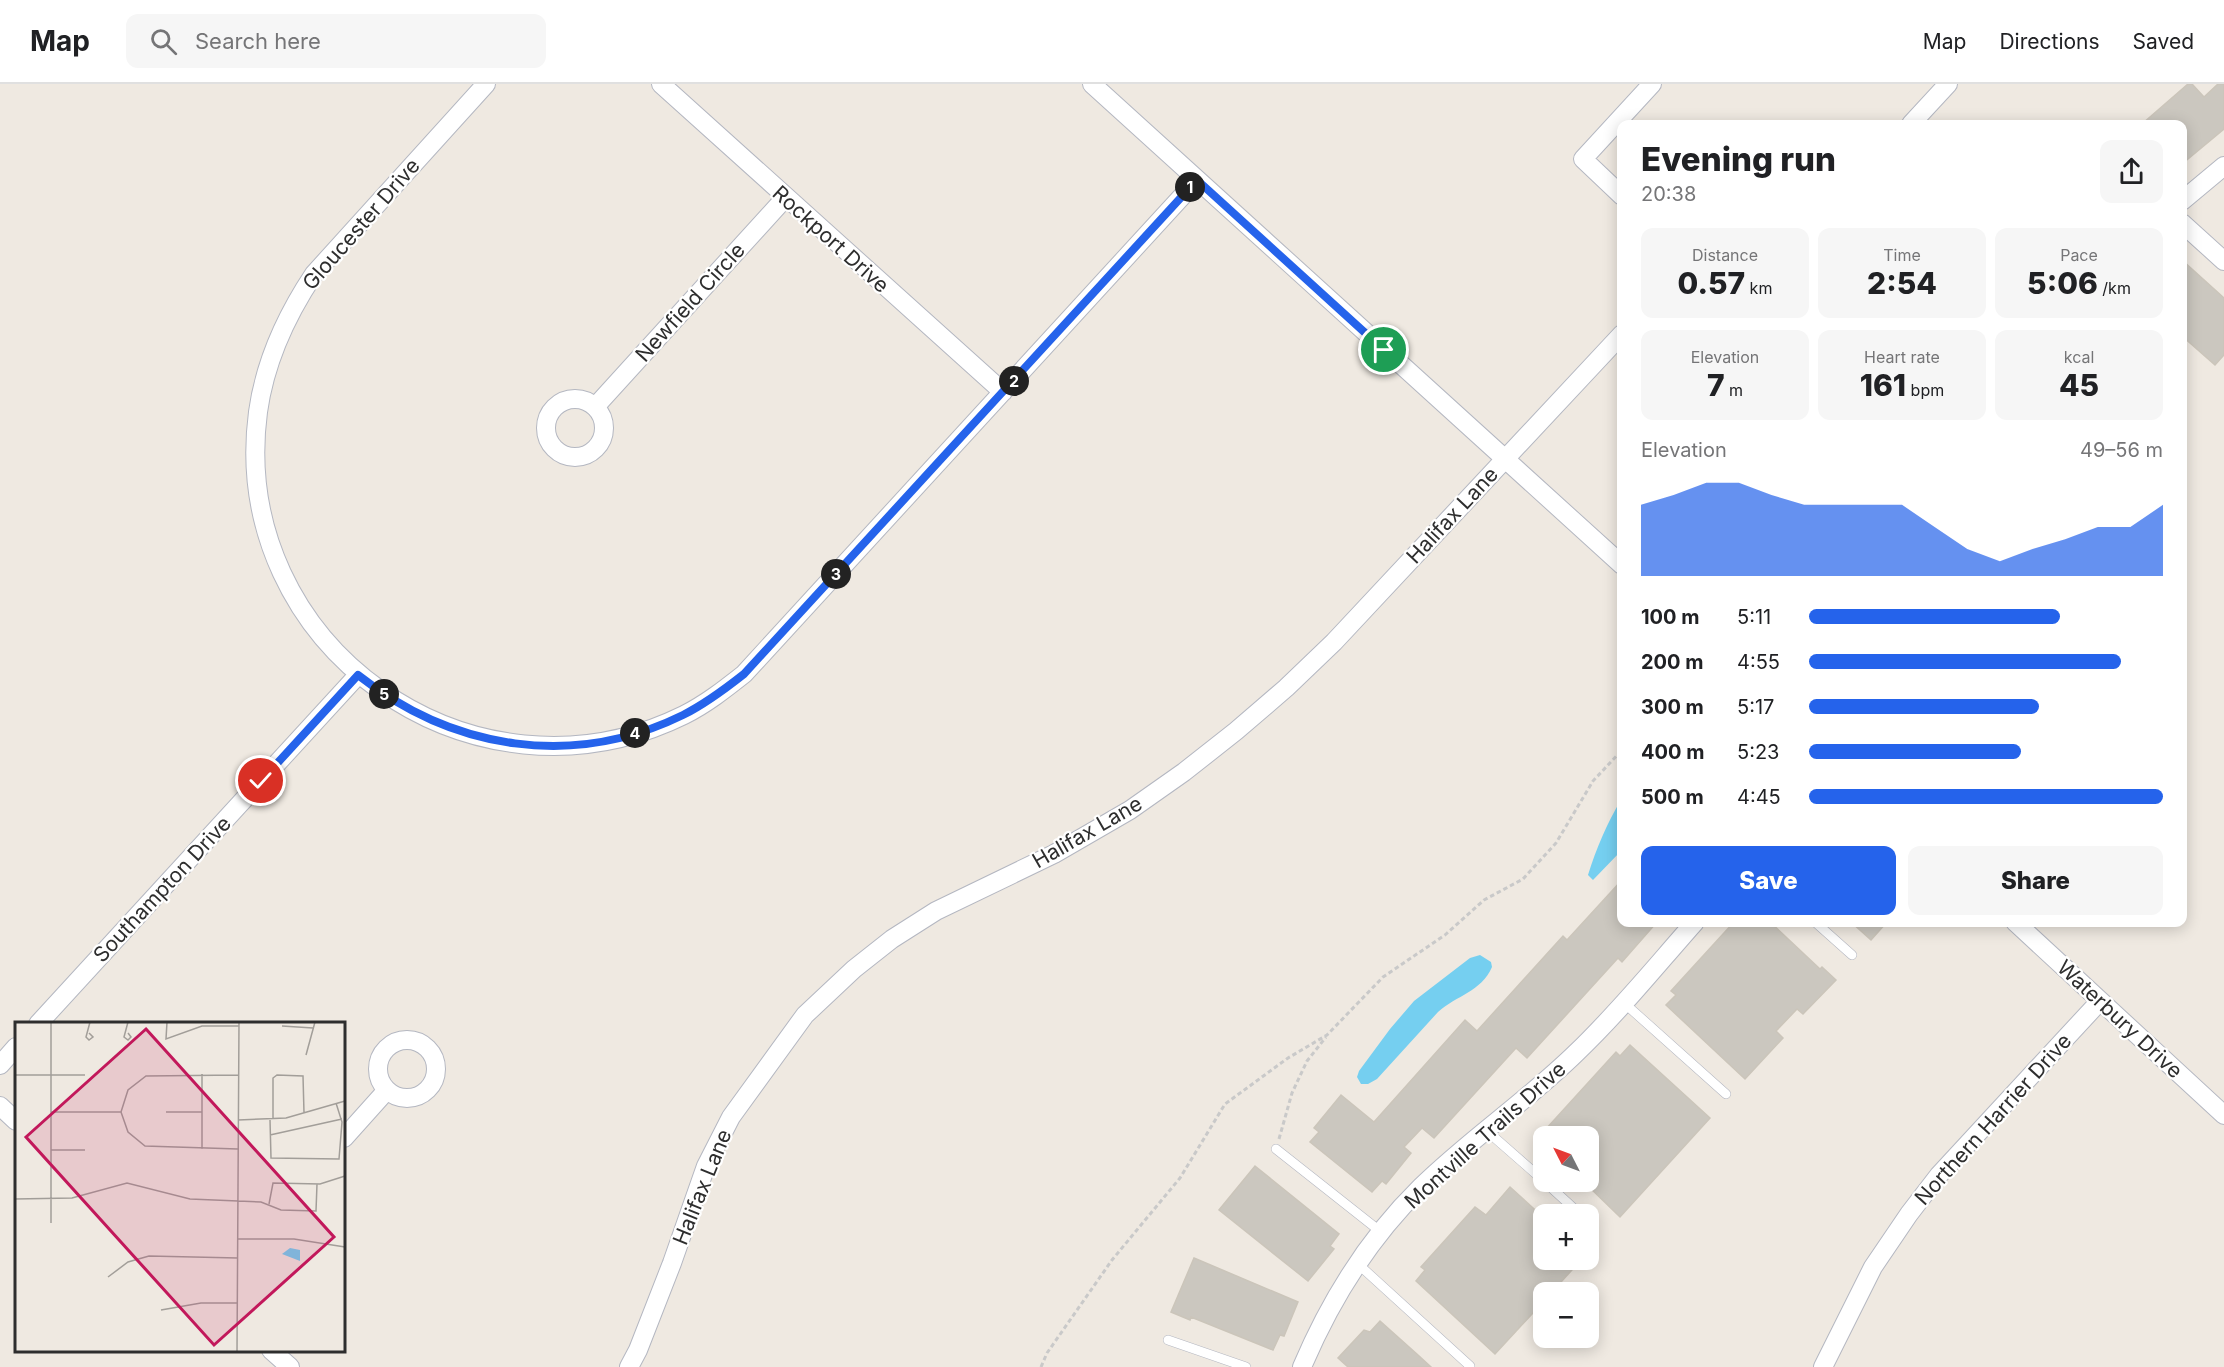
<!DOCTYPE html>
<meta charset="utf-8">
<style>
body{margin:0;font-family:Inter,sans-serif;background:#f6f6f6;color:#202124;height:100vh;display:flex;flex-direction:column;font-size:22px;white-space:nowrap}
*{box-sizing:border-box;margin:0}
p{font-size:20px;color:#757577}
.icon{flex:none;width:33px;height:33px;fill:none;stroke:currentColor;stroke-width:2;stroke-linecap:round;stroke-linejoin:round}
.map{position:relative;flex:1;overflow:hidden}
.panel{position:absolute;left:1617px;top:36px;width:570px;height:807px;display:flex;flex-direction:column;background:#fff;border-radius:12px;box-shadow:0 3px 15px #0003}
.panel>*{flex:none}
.needle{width:39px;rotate:312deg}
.tools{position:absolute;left:1533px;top:1042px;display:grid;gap:12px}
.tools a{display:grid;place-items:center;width:66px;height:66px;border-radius:12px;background:#fff;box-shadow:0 3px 15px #0003;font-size:30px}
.pin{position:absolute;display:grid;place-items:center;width:51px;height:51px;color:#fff;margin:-26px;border:3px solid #fff;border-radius:50%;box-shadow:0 2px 6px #0007}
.km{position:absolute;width:30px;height:30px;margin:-15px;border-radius:50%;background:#222;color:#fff;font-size:16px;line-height:30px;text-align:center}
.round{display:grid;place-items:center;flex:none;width:63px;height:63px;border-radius:12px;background:#f6f6f6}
.headline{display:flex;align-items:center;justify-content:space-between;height:102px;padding:0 24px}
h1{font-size:33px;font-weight:800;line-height:45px}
.metrics{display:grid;grid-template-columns:repeat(3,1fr);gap:9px;height:102px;padding:6px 24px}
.metrics div{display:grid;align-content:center;border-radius:12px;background:#f6f6f6;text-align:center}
.metrics b{font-size:30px;font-weight:800}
.metrics small{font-size:16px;font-weight:400}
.metrics p{font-size:16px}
.chart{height:168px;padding:12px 24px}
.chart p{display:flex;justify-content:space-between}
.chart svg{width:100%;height:108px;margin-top:6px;fill:#2563eb;opacity:.7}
.button{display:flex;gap:12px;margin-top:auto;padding:12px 24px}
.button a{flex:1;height:69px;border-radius:12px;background:#2563eb;color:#fff;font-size:24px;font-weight:800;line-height:69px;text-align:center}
.button a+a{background:#f6f6f6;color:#202124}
ul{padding:0 24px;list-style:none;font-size:20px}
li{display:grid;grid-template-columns:96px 72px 1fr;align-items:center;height:45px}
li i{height:15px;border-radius:8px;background:#2563eb}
header{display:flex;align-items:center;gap:36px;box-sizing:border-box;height:84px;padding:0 30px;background:#fff;border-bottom:2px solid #e0e0e0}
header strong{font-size:28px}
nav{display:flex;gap:33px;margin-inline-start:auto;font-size:21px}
.search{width:420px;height:54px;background:#f6f6f6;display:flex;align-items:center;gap:15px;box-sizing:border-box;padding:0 21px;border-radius:12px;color:#757577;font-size:22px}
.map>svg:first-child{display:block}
</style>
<header>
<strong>Map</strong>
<div class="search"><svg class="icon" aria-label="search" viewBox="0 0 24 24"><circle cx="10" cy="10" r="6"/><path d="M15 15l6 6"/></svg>Search here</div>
<nav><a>Map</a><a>Directions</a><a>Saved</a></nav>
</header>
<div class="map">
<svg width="2224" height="1283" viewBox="0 0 2224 1283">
<rect width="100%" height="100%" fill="#efe9e1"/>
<path fill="#75cff0" d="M1621 716V767L1593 796 1588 791C1596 765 1607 739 1621 716Z
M1480 871 1491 878 1492 883C1481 908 1457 911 1438 928L1377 995 1368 1000H1361L1357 993 1359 987 1390 945 1414 917 1470 874Z"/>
<path fill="#cbc7bf" stroke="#cbc5ba" stroke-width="1.5" d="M2188 0H2192L2204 13 2218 0H2224V45L2182 80V40H2142Z
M2182 176 2224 214V271L2215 281 2182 252Z
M1622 796V838H1657L1622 878 1618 874 1527 974 1516 964 1434 1054 1422 1044 1404 1063 1411 1069 1386 1100 1382 1097 1372 1108 1310 1058 1319 1048 1314 1044 1341 1011 1374 1038 1465 936 1477 947 1563 852 1567 856Z
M1734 838H1770L1820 885 1822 883 1836 896 1803 930 1797 925 1776 947 1783 954 1745 995 1666 921 1676 911 1671 907Z
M1851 838H1887L1871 856Z
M1630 961 1710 1034 1620 1133 1588 1102V1053H1555L1546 1045 1616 968 1620 972Z
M1255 1082 1339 1150 1330 1162 1334 1165 1308 1197 1219 1126Z
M1510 1103 1544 1134V1176H1581L1551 1209H1544V1217L1495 1270 1416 1197 1425 1186 1421 1183 1475 1123 1486 1131Z
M1194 1174 1298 1218 1284 1252 1280 1251 1273 1266 1191 1233 1190 1236 1171 1228Z
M1380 1237 1418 1271 1431 1283H1348L1338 1274 1364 1246 1370 1248Z"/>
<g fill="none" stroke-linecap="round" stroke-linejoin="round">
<defs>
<path id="lane" d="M1815 838 1852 871
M1623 918 1726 1010
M1487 1047 1544 1097
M1276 1065 1381 1148
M1545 1098 1581 1131
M1588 1137 1594 1142
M1358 1180 1470 1282
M1168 1256 1246 1283"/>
<path id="street" d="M486 0 314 190C286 232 265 277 258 328 227 562 473 735 684 631 706 620 725 605 744 590L1197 96
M661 0 1003 308
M1092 0 1622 481
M1911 40 1948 0
M1622 112 1583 75 1652 0
M2182 117 2224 82
M2182 139 2224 177
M546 344a29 29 0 1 1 58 0a29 29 0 1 1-58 0Z
M595 323 785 114
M2015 838 2224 1031
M38 940 358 591
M378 985a29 29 0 1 1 58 0a29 29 0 1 1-58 0Z
M0 981 16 963
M0 1022 16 1037
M344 1054 387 1006
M271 1266 290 1283
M629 1283 638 1266 672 1179 706 1082 731 1033 805 931 854 885 892 855 936 827 1054 770 1130 726 1184 688 1236 647 1286 604 1334 558 1622 250
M1302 1283C1330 1217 1370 1153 1421 1103 1470 1055 1527 1017 1576 969 1618 929 1656 882 1695 838
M1823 1283 1873 1183 1909 1130 1939 1091 2100 917"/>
</defs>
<use href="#lane" stroke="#b4b7c1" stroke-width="10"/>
<use href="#street" stroke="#b4b7c1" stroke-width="20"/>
<path stroke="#c9c9c9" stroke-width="3" stroke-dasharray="4.5 3" stroke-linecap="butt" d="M1279 1055 1292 1009 1307 977 1326 953
M1041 1283 1047 1269 1112 1176 1180 1094 1225 1020 1288 974 1327 951 1383 893 1445 851 1484 816 1523 795 1556 759 1593 697 1622 666"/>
<use href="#lane" stroke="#fff" stroke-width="9"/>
<use href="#street" stroke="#fff" stroke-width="18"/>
</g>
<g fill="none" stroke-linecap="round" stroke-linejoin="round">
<defs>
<path id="route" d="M261 697 358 591C453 666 573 685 683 631 705 620 725 605 744 590L1197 96 1384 266"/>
</defs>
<use href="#route" stroke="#fff" stroke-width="12"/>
<use href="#route" stroke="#2563eb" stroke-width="8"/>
</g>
<g text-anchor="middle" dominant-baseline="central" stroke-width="4.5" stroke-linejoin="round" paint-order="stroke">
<g font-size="21" fill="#2e2e2e" stroke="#fff">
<text transform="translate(361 140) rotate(-49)">Gloucester Drive</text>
<text transform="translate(831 155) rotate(42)">Rockport Drive</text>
<text transform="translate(690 218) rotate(-48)">Newfield Circle</text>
<text transform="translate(1452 431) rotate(-47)">Halifax Lane</text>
<text transform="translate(1087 748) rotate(-30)">Halifax Lane</text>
<text transform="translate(162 805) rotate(-47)">Southampton Drive</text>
<text transform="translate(2120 935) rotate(43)">Waterbury Drive</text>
<text transform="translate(1993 1035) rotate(-48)">Northern Harrier Drive</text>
<text transform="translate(1485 1051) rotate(-42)">Montville Trails Drive</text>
<text transform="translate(702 1103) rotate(-68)">Halifax Lane</text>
</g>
</g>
<g transform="translate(15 938)">
<rect width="330" height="330" fill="#efe9e1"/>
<path d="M275 226 285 228V239L267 232Z" fill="#75cff0"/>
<path fill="none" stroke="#a29e99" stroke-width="1.5" d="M152 0 151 17 187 4H224M267 4 298 6M74 11 78 15 74 18 71 15 75 0M113 11 116 15 113 18 109 15 113 0M291 33 300 0M0 53H70M36 90H106M151 90H187M258 97V56L262 53 288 54 289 91M223 98 271 96 330 79M255 98 256 136 324 137 327 100 321 81M255 113 327 97M187 127V52M223 127 130 124 113 110 106 90 113 68 131 54 224 53M36 128H70M0 177 57 176 112 161 175 177 246 180 266 188 301 189 302 162M254 182 258 161 305 162 330 154M36 201V0M223 217H279L330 225M93 255 113 240 134 234 223 236M146 288 186 281H223M222 330 224 0"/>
<path fill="#c2185b" fill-opacity="0.15" stroke="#c2185b" stroke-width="3" d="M131 7 319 215 199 323 11 115Z"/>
<rect width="330" height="330" fill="none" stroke="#2e2e2e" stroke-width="3"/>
</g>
</svg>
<div class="tools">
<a><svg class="needle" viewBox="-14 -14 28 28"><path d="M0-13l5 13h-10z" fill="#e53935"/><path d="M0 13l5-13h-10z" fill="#757577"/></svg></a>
<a>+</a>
<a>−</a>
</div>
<div class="pin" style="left:1384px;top:266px;background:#1e9e55"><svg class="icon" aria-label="arrive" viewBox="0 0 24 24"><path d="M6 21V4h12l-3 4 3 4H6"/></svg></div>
<div class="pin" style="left:261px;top:697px;background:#d93025"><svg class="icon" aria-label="check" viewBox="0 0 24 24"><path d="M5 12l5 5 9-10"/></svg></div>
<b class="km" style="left:1190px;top:103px">1</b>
<b class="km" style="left:1014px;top:297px">2</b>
<b class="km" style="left:836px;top:490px">3</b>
<b class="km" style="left:635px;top:649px">4</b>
<b class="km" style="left:384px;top:610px">5</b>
<section class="panel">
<div class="headline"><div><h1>Evening run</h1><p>20:38</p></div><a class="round"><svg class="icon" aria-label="share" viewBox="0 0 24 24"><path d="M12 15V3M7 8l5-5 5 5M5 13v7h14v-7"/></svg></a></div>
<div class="metrics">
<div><p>Distance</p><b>0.57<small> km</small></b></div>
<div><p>Time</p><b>2:54</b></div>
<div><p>Pace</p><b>5:06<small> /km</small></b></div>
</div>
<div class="metrics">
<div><p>Elevation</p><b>7<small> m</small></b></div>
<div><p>Heart rate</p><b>161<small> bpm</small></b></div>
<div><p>kcal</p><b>45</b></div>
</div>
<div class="chart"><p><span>Elevation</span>49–56 m</p>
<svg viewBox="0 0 160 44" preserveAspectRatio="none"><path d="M0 44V15L10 11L20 6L30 6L40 11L50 15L60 15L70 15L80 15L90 24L100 33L110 38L120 33L130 29L140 24L150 24L160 15V44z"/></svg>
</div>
<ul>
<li><b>100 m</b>5:11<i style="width:71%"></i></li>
<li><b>200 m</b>4:55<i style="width:88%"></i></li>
<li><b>300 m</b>5:17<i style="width:65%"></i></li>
<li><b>400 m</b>5:23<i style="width:60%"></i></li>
<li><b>500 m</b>4:45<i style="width:100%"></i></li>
</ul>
<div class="button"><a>Save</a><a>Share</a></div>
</section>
</div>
